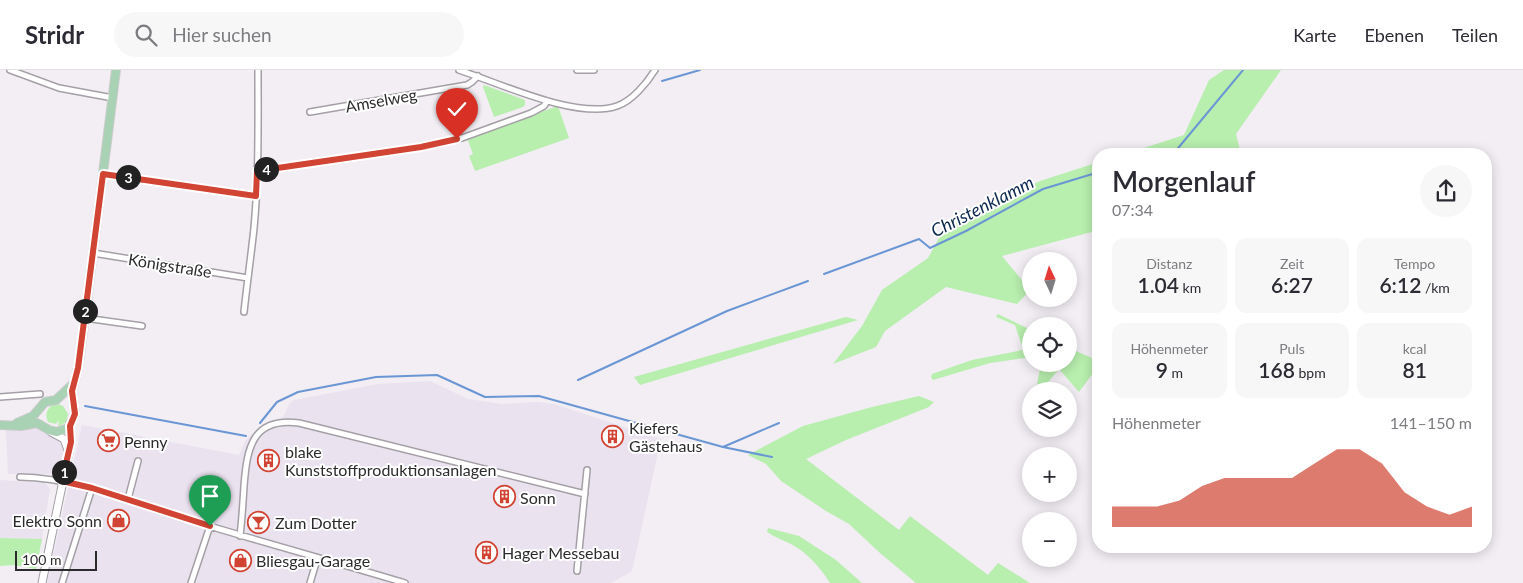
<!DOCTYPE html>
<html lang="de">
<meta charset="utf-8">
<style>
body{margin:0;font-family:Lato,sans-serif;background:#f7f7f7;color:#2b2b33;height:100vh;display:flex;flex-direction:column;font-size:19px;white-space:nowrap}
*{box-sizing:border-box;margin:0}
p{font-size:16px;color:#7c7c81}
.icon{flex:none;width:28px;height:28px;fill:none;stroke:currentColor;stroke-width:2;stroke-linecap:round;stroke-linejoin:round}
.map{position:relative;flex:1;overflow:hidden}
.side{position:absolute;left:1092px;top:78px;width:400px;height:405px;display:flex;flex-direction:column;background:#fff;border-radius:20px;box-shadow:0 2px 12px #0003}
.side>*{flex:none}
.needle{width:32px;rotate:356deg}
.controls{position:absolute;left:1022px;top:182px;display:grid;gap:10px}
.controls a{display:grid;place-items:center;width:55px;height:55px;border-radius:50%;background:#fff;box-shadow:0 2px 12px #0003;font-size:25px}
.scale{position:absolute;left:15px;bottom:12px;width:82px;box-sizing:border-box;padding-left:5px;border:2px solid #2c2b2d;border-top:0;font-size:14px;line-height:18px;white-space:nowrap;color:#2c2b2d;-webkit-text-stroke:4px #fff;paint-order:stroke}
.pin{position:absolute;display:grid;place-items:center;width:42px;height:42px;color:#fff;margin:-51px -21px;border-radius:50% 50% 50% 0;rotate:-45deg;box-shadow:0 0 5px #0007}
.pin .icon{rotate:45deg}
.km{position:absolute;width:25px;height:25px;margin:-12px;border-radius:50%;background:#222;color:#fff;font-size:14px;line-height:25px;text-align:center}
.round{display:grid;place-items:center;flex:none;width:52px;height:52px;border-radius:26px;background:#f7f7f7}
.summary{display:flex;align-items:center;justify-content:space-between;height:85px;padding:0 20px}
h1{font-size:28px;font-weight:600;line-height:38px}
.figures{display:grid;grid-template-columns:repeat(3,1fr);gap:8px;height:85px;padding:5px 20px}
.figures div{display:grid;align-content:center;border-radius:12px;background:#f7f7f7;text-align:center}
.figures b{font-size:21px;font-weight:600}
.figures small{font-size:14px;font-weight:400}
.figures p{font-size:14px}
.chart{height:140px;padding:10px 20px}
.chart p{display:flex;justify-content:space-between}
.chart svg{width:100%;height:90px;margin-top:5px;fill:#d14433;opacity:.7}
header{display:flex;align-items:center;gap:30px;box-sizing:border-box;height:70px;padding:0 25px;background:#fff;border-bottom:1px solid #e1e1e2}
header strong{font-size:24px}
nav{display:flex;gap:28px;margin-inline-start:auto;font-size:18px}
.search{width:350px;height:45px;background:#f7f7f7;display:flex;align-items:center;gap:12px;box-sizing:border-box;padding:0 18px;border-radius:28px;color:#7c7c81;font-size:19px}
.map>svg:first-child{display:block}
</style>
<header>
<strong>Stridr</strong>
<div class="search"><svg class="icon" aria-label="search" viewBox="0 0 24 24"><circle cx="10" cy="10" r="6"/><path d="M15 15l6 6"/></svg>Hier suchen</div>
<nav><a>Karte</a><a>Ebenen</a><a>Teilen</a></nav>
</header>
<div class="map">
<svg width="1523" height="513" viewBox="0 0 1523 513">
<rect width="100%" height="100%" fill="#f2eef4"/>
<path fill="#eae2ef" d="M430 311 468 329 502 334 538 332 554 334 661 369 632 501 611 513H47L82 355 239 385 246 370 255 361 264 354 283 347 290 333 294 330 378 314Z
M31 357 39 358 56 367 63 373 64 381 60 400 56 404H8L6 360Z
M0 410 45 413 50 419 42 469 0 468Z"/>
<path fill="#b8eeae" d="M1224 0H1281L1236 64 1241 84H1125L1184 65 1209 10Z
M484 15 525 30V35L523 37 494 47 483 17Z
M558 36 569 68 475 101 469 86 473 84 467 68Z
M1099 92V160L1002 186 1030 220 1017 234 946 217 885 261 876 277 833 294 862 256 882 220 928 188 945 157 1040 111Z
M998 244 1031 260V287L990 293 933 310 931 307 932 304 972 290 1018 281 1023 279 1015 255 996 247Z
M846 247 858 250 640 315 634 307Z
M1069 278 1099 291V295L1079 322 1059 299 1044 317 1037 314 1040 299 1039 294H1069Z
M919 326 934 332 929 337 846 370 806 389 899 460 910 446 988 505 998 493 1030 513H916L880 483 849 454 826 441 781 411 766 394 748 385 803 356 872 337Z
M58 334 63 336 68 344 66 352 59 356 58 355 59 351H58L56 354 48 352C44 343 48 335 58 334Z
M768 458 799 466 836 490 862 513H830C820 497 807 482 789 473 782 470 775 467 767 462Z
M0 468 42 469 36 499 14 495 0 496Z"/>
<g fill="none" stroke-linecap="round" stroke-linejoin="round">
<path stroke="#6a96d4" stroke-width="2" d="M662 11 700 0
M1169 84 1174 83 1243 0
M824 204 919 169 930 178 966 161 1043 119 1099 102
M578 310 727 241 808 211
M85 336 246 366
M260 353 277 332 298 322 376 307 437 305 485 327 539 326 723 377 772 387
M723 377 779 353"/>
<defs>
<path id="street" d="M10 0 59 18 113 28
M459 0C499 13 577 50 617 36 632 31 647 13 655 0
M577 0H594
M310 42 467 15 472 12 478 6
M257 101 439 74 462 68 531 43 544 36 547 31
M103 104 256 126
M93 183 248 208
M244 242C247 214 251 186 254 158 259 105 258 52 258 0
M85 248 142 256
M0 327 40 324
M20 407C78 408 131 432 186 449 258 471 332 491 405 513
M128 429 138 391
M240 466C242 449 243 433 244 416 247 378 252 347 299 353L585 424
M577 501 587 400
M62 513 92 418
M191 513 210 456
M310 513 316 493 315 487"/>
<path id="secondary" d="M51 362 64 369 68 380
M42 513 71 372 70 356"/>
<path id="primary" d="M17 353 33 346 45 332 56 330 72 315
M0 355 21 356 37 353 49 360 57 362 68 358 75 344 72 321 78 298 81 278 116 0"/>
</defs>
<use href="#street" stroke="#a4a0a6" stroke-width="8"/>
<use href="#secondary" stroke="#a4a0a6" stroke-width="9"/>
<use href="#primary" stroke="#cccccd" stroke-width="10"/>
<use href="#street" stroke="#fff" stroke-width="5"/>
<use href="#secondary" stroke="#fff" stroke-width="7"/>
<use href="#primary" stroke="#a9d1b4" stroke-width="8"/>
</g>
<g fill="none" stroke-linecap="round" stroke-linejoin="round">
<defs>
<path id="route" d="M210 456 92 418 62 411 71 372 70 356 75 344 72 321 78 298 103 104 256 126 257 101 421 77 457 69"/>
</defs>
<use href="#route" stroke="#fff" stroke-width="10"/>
<use href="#route" stroke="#d14433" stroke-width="6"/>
</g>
<defs>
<symbol id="building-ring" viewBox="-11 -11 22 22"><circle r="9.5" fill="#fff" stroke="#d14433" stroke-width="1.5"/><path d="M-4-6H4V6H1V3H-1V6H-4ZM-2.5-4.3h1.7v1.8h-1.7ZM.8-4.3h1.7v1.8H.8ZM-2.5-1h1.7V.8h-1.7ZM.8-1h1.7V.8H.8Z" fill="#d14433"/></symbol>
<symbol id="supermarket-ring" viewBox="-11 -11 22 22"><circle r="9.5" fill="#fff" stroke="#d14433" stroke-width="1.5"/><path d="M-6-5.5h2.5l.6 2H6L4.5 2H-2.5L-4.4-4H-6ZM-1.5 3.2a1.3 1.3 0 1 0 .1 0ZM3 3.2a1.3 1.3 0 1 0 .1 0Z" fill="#d14433"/></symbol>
<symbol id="shop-ring" viewBox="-11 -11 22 22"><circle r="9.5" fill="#fff" stroke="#d14433" stroke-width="1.5"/><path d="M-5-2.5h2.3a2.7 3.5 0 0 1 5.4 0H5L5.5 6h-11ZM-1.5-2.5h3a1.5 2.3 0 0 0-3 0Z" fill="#d14433"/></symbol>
<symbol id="bar-ring" viewBox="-11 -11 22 22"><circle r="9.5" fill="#fff" stroke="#d14433" stroke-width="1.5"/><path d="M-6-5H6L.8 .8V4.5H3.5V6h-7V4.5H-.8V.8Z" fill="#d14433"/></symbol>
</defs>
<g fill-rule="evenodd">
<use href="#building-ring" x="600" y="354" width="25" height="25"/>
<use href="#supermarket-ring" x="96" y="358" width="25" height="25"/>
<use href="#building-ring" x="256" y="378" width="25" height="25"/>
<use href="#building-ring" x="492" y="414" width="25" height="25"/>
<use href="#shop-ring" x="106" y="438" width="25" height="25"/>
<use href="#bar-ring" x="246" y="440" width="25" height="25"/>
<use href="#building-ring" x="474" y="470" width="25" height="25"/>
<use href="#shop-ring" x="228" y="478" width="25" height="25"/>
</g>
<g text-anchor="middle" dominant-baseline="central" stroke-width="4" stroke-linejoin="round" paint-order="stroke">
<g font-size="16" fill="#2c2b2d" stroke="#fff">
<text transform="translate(381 30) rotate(-10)">Amselweg</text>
<text transform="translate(170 195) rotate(9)">Königstraße</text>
</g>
<g font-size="16" fill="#2c2b2d" stroke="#fff" text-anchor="start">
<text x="629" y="357">Kiefers<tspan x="629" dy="18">Gästehaus</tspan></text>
<text x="124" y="371">Penny</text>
<text x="285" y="381">blake<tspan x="285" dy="18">Kunststoffproduktionsanlagen</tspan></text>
<text x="520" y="427">Sonn</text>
<text x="102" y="450" text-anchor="end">Elektro Sonn</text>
<text x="275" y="452">Zum Dotter</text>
<text x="502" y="482">Hager Messebau</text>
<text x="256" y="490">Bliesgau-Garage</text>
</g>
<g font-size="18" font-style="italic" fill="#0b2951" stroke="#fff">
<text transform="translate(982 136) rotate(-27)">Christenklamm</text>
</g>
</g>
</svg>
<div class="controls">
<a><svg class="needle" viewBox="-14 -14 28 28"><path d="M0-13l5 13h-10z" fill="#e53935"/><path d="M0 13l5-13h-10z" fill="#7c7c81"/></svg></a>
<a><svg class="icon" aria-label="locate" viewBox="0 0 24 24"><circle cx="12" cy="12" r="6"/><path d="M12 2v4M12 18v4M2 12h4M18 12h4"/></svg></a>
<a><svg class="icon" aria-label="layers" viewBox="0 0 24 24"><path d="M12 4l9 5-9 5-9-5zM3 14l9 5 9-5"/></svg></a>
<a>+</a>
<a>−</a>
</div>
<div class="scale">100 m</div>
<div class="pin" style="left:210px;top:456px;background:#1e9e55"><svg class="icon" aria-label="arrive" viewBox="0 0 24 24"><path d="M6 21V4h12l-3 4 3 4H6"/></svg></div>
<div class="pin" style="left:457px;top:69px;background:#d93025"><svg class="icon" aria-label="check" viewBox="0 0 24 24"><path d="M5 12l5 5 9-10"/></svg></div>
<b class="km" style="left:64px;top:402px">1</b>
<b class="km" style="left:85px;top:241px">2</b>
<b class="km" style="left:128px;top:107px">3</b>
<b class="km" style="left:266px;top:99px">4</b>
<section class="side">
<div class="summary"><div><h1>Morgenlauf</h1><p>07:34</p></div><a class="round"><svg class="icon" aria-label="share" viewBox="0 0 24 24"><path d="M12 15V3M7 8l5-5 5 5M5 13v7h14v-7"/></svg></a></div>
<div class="figures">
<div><p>Distanz</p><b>1.04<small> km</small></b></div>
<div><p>Zeit</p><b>6:27</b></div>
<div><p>Tempo</p><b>6:12<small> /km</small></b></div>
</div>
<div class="figures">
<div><p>Höhenmeter</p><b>9<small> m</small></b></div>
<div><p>Puls</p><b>168<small> bpm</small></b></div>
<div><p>kcal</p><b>81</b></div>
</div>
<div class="chart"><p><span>Höhenmeter</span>141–150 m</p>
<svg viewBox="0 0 160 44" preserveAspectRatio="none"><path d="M0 44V34L10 34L20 34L30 31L40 24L50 20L60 20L70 20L80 20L90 13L100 6L110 6L120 13L130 27L140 34L150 38L160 34V44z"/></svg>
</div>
</section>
</div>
